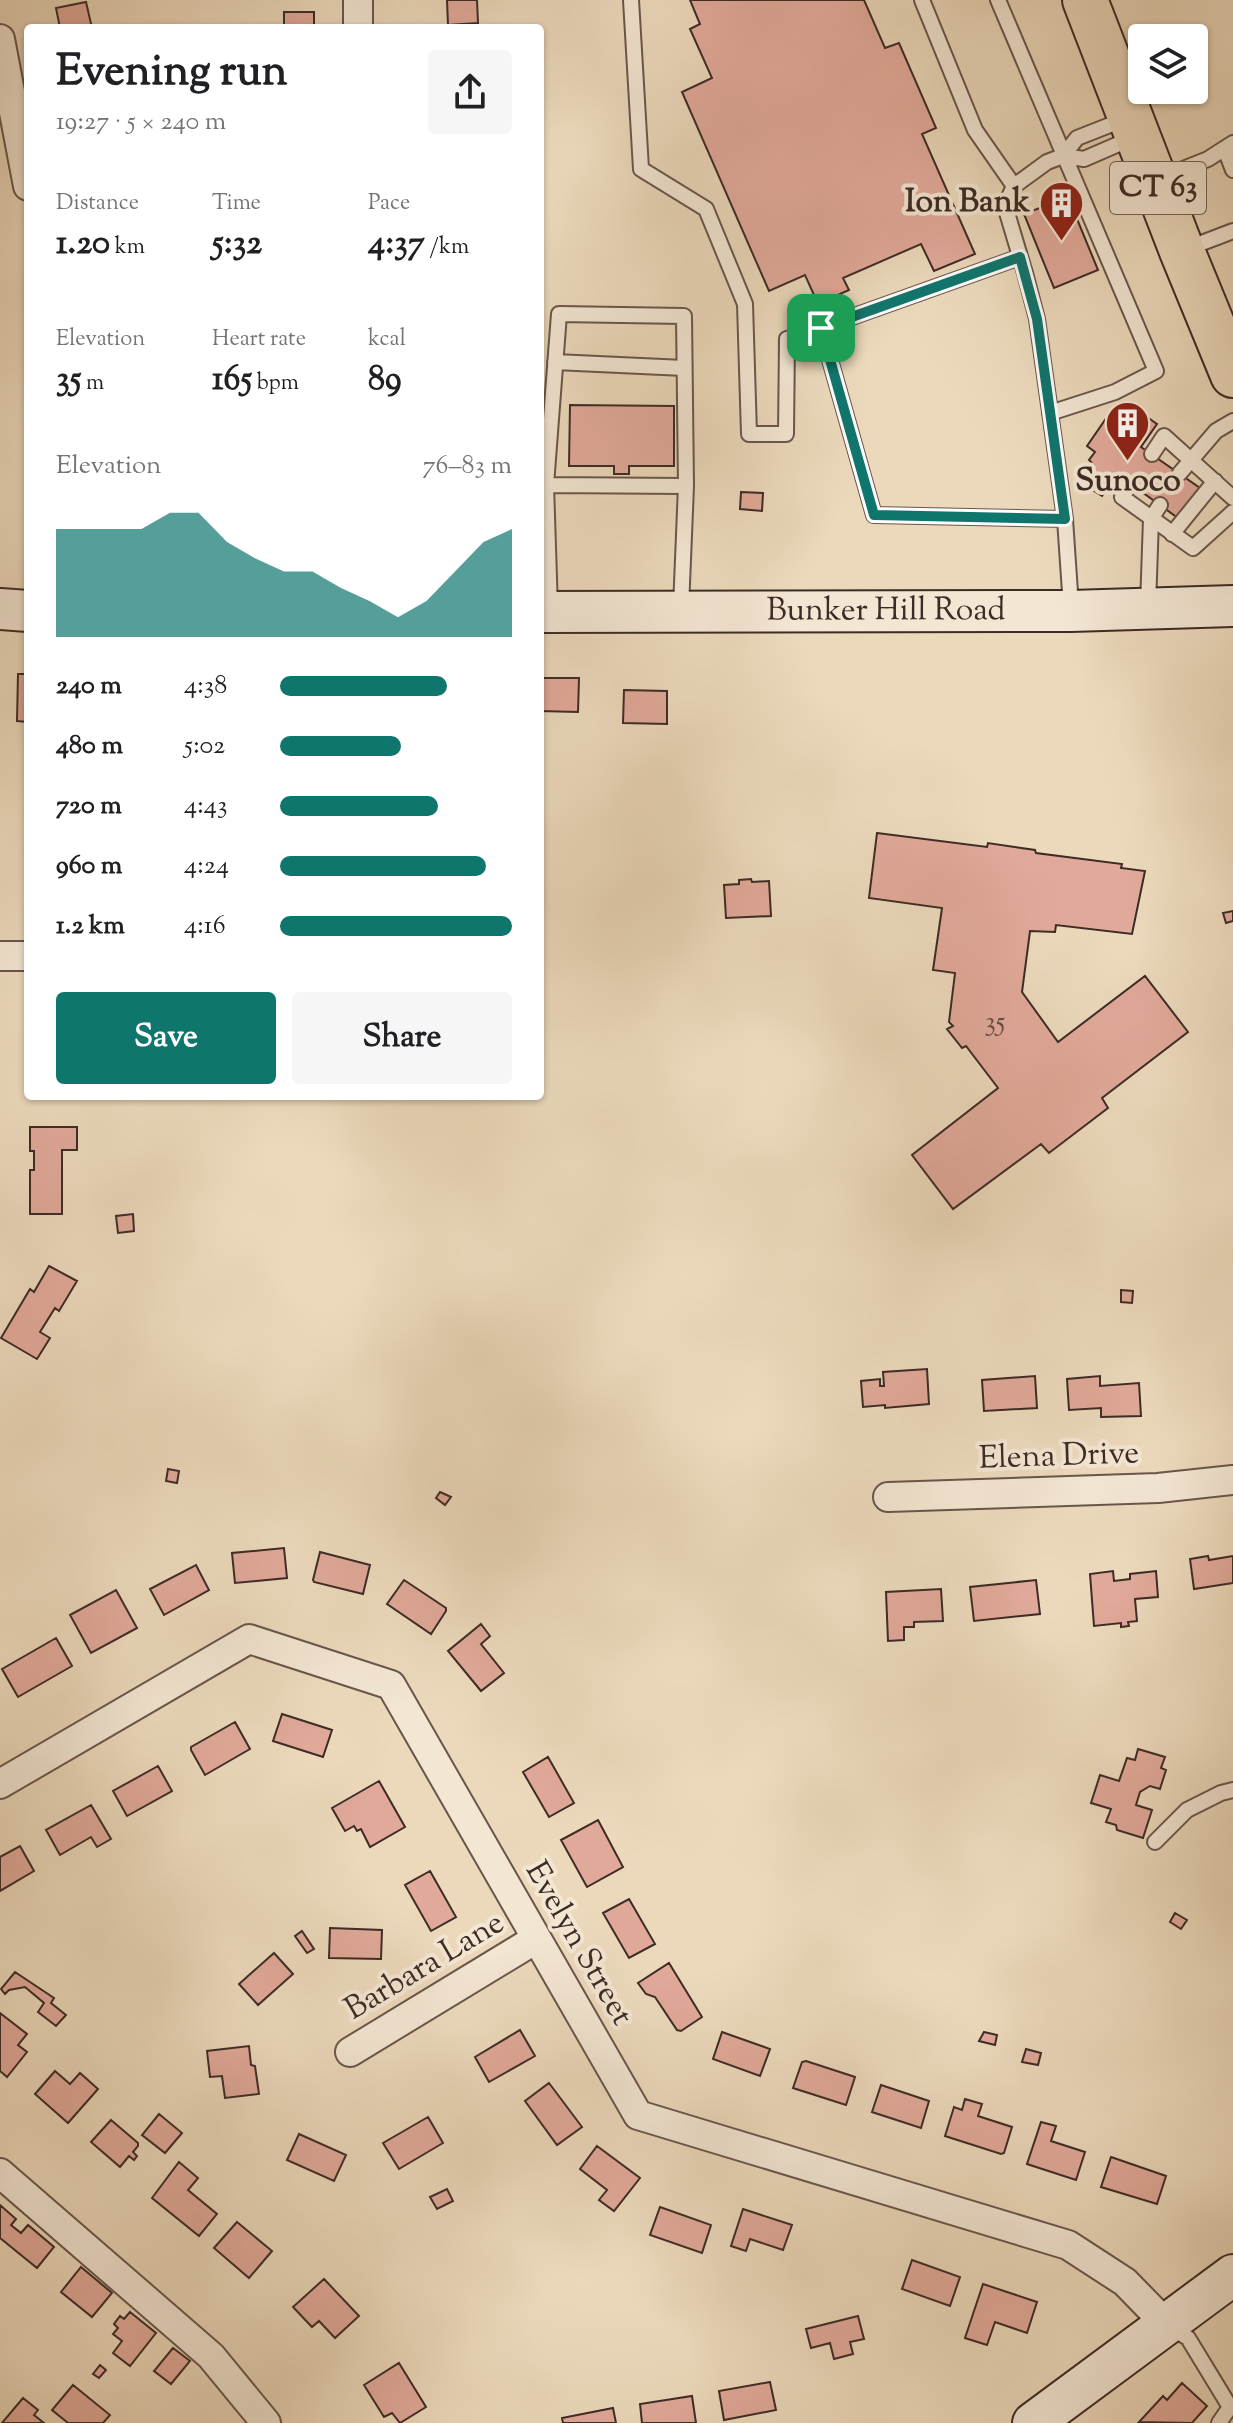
<!DOCTYPE html>
<meta charset="utf-8">
<style>
body{margin:0;font-family:"Sorts Mill Goudy",serif;background:#f6f6f6;color:#202124;height:100vh;display:flex;flex-direction:column;font-size:30px;white-space:nowrap}
*{box-sizing:border-box;margin:0}
p{font-size:26px;color:#757577}
.icon{flex:none;width:44px;height:44px;fill:none;stroke:currentColor;stroke-width:2;stroke-linecap:round;stroke-linejoin:round}
.map{position:relative;flex:1;overflow:hidden}
.drawer{position:absolute;left:24px;top:24px;width:520px;height:1076px;display:flex;flex-direction:column;background:#fff;border-radius:8px;box-shadow:0 2px 6px #0004}
.drawer>*{flex:none}
.controls{position:absolute;left:1128px;top:24px;display:grid;gap:16px}
.controls a{display:grid;place-items:center;width:80px;height:80px;border-radius:8px;background:#fff;box-shadow:0 2px 6px #0004;font-size:40px}
.pin{position:absolute;display:grid;place-items:center;width:68px;height:68px;color:#fff;margin:-34px;border-radius:16px;box-shadow:0 4px 12px #0006}
.round{display:grid;place-items:center;flex:none;width:84px;height:84px;border-radius:8px;background:#f6f6f6}
.headline{display:flex;align-items:center;justify-content:space-between;height:136px;padding:0 32px}
h1{font-size:44px;font-weight:800;line-height:60px}
.metrics{display:grid;grid-template-columns:repeat(3,1fr);gap:12px;height:136px;padding:8px 32px}
.metrics div{display:grid;align-content:center}
.metrics b{font-size:34px;font-weight:800}
.metrics small{font-size:22px;font-weight:400}
.metrics p{font-size:22px}
.chart{height:224px;padding:16px 32px}
.chart p{display:flex;justify-content:space-between}
.chart svg{width:100%;height:144px;margin-top:8px;fill:#0f766e;opacity:.7}
.action{display:flex;gap:16px;margin-top:auto;padding:16px 32px}
.action a{flex:1;height:92px;border-radius:8px;background:#0f766e;color:#fff;font-size:32px;font-weight:800;line-height:92px;text-align:center}
.action a+a{background:#f6f6f6;color:#202124}
ul{padding:0 32px;list-style:none;font-size:26px}
li{display:grid;grid-template-columns:128px 96px 1fr;align-items:center;height:60px}
li i{height:20px;border-radius:10px;background:#0f766e}
.map>svg:first-child{display:block}
</style>
<div class="map">
<svg width="1233" height="2423" viewBox="0 0 1233 2423">
<rect width="100%" height="100%" fill="#ecd9bc"/>
<filter id="stains"><feTurbulence type="fractalNoise" baseFrequency=".0025" numOctaves="4"/><feColorMatrix values="0 0 0 0 .2 0 0 0 0 .09 0 0 0 0 .02 0 0 0 .5 -.17"/></filter>
<radialGradient id="worn" r=".72"><stop offset=".6" stop-color="#630" stop-opacity="0"/><stop offset="1" stop-color="#630" stop-opacity=".3"/></radialGradient>
<path fill="#e1a99a" stroke="#3d2b25" stroke-width="2" d="M447 0H477L478 23 448 25Z
M690 0H864L885 48 899 43 936 128 922 134 975 254 934 271 921 244 843 278 849 290 818 304 805 275 769 291 682 92 712 78 690 29 700 24Z
M86 2 92 28H60L56 8Z
M284 12H314V28H284Z
M1068 197 1098 270 1054 288 1024 214Z
M570 405 674 406V466H629V474H614V466H569Z
M1134 408 1157 424 1141 447 1200 488 1178 518 1121 477 1111 490 1108 488 1102 496 1091 489 1098 480 1088 473 1094 465 1089 460 1095 452 1087 446 1105 420 1113 426 1122 412 1128 417Z
M741 492 763 493 762 511 740 509Z
M18 674H28V722L17 721Z
M540 678H579L578 712 540 711Z
M624 690 667 691V724L623 723Z
M877 833 987 847 988 843 1035 850 1036 853 1122 864 1121 868 1145 871 1132 934 1056 925 1055 932 1030 931 1022 992 1058 1042 1145 976 1188 1032 1102 1098 1108 1108 1049 1153 1041 1144 953 1209 912 1155 998 1088 966 1046 962 1048 947 1029 953 1026 949 1022 955 973 933 970 942 908 869 898Z
M751 879 752 882 769 881 771 916 726 918 724 885 739 884V880Z
M1233 911V921L1226 923 1223 913Z
M30 1127H77V1150H62V1214H30V1170H34V1151H30Z
M133 1214 134 1231 118 1233 116 1216Z
M49 1266 77 1281 59 1311 55 1308 40 1332 50 1338 37 1359 1 1338 30 1289 34 1292Z
M1121 1290 1133 1291 1132 1303 1121 1302Z
M927 1369 929 1404 885 1408V1405L863 1407 861 1381 880 1379V1386H884L883 1372Z
M1035 1376 1037 1408 984 1411 982 1380Z
M1100 1376V1386L1139 1383 1141 1416 1101 1417V1408L1069 1410 1067 1379Z
M168 1469 179 1471 177 1483 166 1481Z
M440 1492 451 1497 445 1505 436 1498Z
M284 1548 287 1578 235 1583 232 1553Z
M320 1552 370 1565 363 1594 314 1582 313 1580Z
M1208 1556 1209 1560 1233 1556V1583L1194 1589 1190 1559Z
M196 1565 209 1590 164 1615 150 1589Z
M1113 1571 1114 1581 1130 1579V1574L1156 1571 1158 1597 1135 1599 1137 1621 1128 1622 1129 1626 1121 1627V1623L1094 1626 1090 1574Z
M404 1580 446 1608V1611L431 1634 387 1604Z
M1036 1580 1040 1614 974 1621 970 1587Z
M941 1589 943 1621 914 1622V1627H904V1640L888 1641 886 1592Z
M116 1590 137 1628 91 1653 70 1615Z
M481 1624 490 1636 481 1644 504 1673 481 1691 448 1651Z
M56 1638 72 1666 18 1697 2 1669Z
M282 1714 332 1730 323 1757 273 1741Z
M235 1722 250 1749 205 1775 191 1750V1747Z
M1138 1749 1165 1757 1161 1768 1166 1770 1160 1789 1150 1786 1140 1792 1136 1805 1152 1810 1143 1838 1117 1830 1116 1825 1106 1822 1111 1809 1091 1803 1100 1775 1119 1781 1127 1758 1135 1760Z
M548 1757 574 1803 549 1817 523 1772Z
M158 1766 172 1791 127 1816 113 1791Z
M379 1781 405 1827 370 1847 361 1829 357 1831 354 1826 345 1831 332 1808Z
M91 1805 111 1839 97 1847 91 1837 60 1855 46 1830Z
M598 1820 623 1867 587 1887 561 1840Z
M20 1846 34 1871 0 1891V1857Z
M430 1871 456 1917 431 1931 405 1885Z
M629 1899 655 1944 629 1958 603 1913Z
M1175 1913 1187 1920 1181 1929 1170 1922Z
M330 1928 382 1930 381 1959 329 1958Z
M302 1931 314 1949 307 1953 295 1936Z
M274 1953 293 1974 258 2005 239 1984Z
M669 1963 702 2017 681 2031 677 2030 655 1997 646 1994 638 1983Z
M15 1972 54 1998 51 2003 66 2015 56 2026 38 2012 44 2003 25 1987 9 1990 5 1994 1 1989Z
M0 2013 27 2034 18 2045 27 2052 7 2077 0 2071Z
M520 2030 535 2056 489 2082 475 2057Z
M722 2032 770 2049 760 2076 713 2059Z
M984 2032 997 2035 995 2045 979 2041Z
M249 2046 251 2065 255 2066 259 2094 225 2098 222 2076 210 2077 207 2051Z
M1026 2049 1041 2053 1038 2065 1022 2062Z
M806 2061 855 2077 846 2105 793 2088 802 2062Z
M55 2071 70 2084 80 2073 98 2089 68 2123 35 2094Z
M549 2083 582 2127 557 2145 525 2101Z
M881 2085 929 2101 921 2128 872 2112Z
M965 2099 982 2104 978 2116 1012 2127 1004 2153 1001 2154 945 2136 954 2107 962 2110Z
M159 2114 182 2133 165 2153 142 2135Z
M428 2117 443 2143 399 2169 383 2143Z
M111 2120 138 2143V2146L133 2152 137 2156 134 2160 129 2156 120 2167 91 2142Z
M1041 2122 1056 2126 1051 2141 1085 2152 1076 2180 1027 2164Z
M299 2134 346 2155 334 2181 287 2160Z
M597 2146 640 2178 614 2211 599 2200 607 2190 580 2169Z
M1111 2157 1166 2176 1157 2204 1101 2187Z
M179 2162 198 2178 188 2190 217 2214 199 2236 152 2198Z
M447 2189 453 2201 437 2209 430 2197Z
M0 2205 16 2219 11 2225 21 2233 28 2225 54 2247 37 2268 0 2238Z
M660 2207 711 2225 702 2253 650 2235Z
M743 2209 792 2225 783 2250 750 2239 746 2251 731 2246Z
M237 2222 272 2251 249 2278 214 2248Z
M912 2260 960 2277 950 2306 902 2289Z
M81 2267 112 2293 92 2317 61 2292Z
M324 2279 359 2316 335 2338 319 2321 312 2327 293 2307Z
M983 2284 1037 2302 1027 2333 995 2322 987 2345 965 2338Z
M130 2312 156 2333 130 2366 113 2353 122 2341 113 2334 118 2328 114 2324 120 2316 124 2319Z
M858 2316 864 2339 850 2342 853 2354 834 2359 830 2343 811 2348 806 2329Z
M173 2348 190 2361 171 2384 154 2371Z
M399 2363 426 2407 400 2423 392 2413 384 2417 364 2385Z
M100 2365 106 2370 99 2378 93 2374Z
M770 2382 776 2410 724 2420 719 2391Z
M1182 2383 1207 2406 1192 2423 1139 2422 1163 2396 1167 2400Z
M73 2385 110 2415 103 2423H68L52 2410Z
M692 2396 696 2423H642L640 2404Z
M23 2398 38 2410 34 2415 44 2423H2Z
M613 2408 616 2423H563L562 2418Z"/>
<g fill="none" stroke-linecap="round" stroke-linejoin="round">
<defs>
<path id="lane" d="M631 0 641 169 706 209 745 304 749 434H786L787 339 821 328
M922 0 975 130 1014 186
M998 0 1156 371 1115 392 1050 413
M1233 145 1225 149 1233 170
M1063 156 1077 138 1115 123 1127 125
M1158 179 1208 159 1233 143
M1186 249 1233 231
M1020 257 821 328 874 515 1065 519
M555 362 684 368
M1152 454 1164 436 1233 498
M1180 473 1216 431 1233 421
M1130 484 1122 497 1193 548 1233 512
M546 485 686 486
M1172 534 1215 481
M1148 606 1151 519 1160 505
M1071 607 1065 519 1037 319 1025 273 1005 206 1014 186 1047 162 1063 156 1084 159 1121 143 1130 132
M550 609 546 485 559 314 684 316 686 486 681 608
M1155 1842 1187 1810 1221 1793 1233 1790
M1168 2326 1188 2338 1230 2407 1219 2423"/>
<path id="street" d="M358 0V28
M0 39 28 186
M0 956H28
M888 1497 1158 1488 1233 1480
M0 1784 249 1639 391 1685 638 2115 1068 2245 1125 2282 1167 2325
M350 2052 536 1939
M0 2173 211 2356 266 2423"/>
<g id="secondary">
<path d="M0 609 28 611"/>
<path id="s1" d="M540 612 1071 611 1233 606"/>
<path d="M1033 2423 1233 2275"/>
</g>
<path id="primary" d="M1085 0 1182 251 1233 375"/>
</defs>
<use href="#lane" stroke="#69564b" stroke-width="18"/>
<use href="#street" stroke="#69564b" stroke-width="32"/>
<use href="#secondary" stroke="#3d2b25" stroke-width="44"/>
<use href="#primary" stroke="#3d2b25" stroke-width="48"/>
<use href="#lane" stroke="#f3e6d3" stroke-width="14"/>
<use href="#street" stroke="#f3e6d3" stroke-width="28"/>
<use href="#secondary" stroke="#f3e6d3" stroke-width="40"/>
<use href="#primary" stroke="#ecd9bc" stroke-width="44"/>
</g>
<g fill="none" stroke-linecap="round" stroke-linejoin="round">
<defs>
<path id="route" d="M1020 257 1037 319 1065 519 874 515 821 328Z"/>
</defs>
<use href="#route" stroke="#fff" stroke-width="16"/>
<use href="#route" stroke="#0f766e" stroke-width="10"/>
</g>
<defs>
<symbol id="building-pin" viewBox="-11 -11 22 30"><path d="M0 17L-7.5 6A9.5 9.5 0 1 1 7.5 6Z" fill="#8f2418" stroke="#f3e6d3"/><path d="M-4-6H4V6H1V3H-1V6H-4ZM-2.5-4.3h1.7v1.8h-1.7ZM.8-4.3h1.7v1.8H.8ZM-2.5-1h1.7V.8h-1.7ZM.8-1h1.7V.8H.8Z" fill="#fff"/></symbol>
</defs>
<g fill-rule="evenodd">
<use href="#building-pin" x="1036" y="178" width="51" height="69"/>
<use href="#building-pin" x="1102" y="398" width="51" height="69"/>
</g>
<g text-anchor="middle" dominant-baseline="central" stroke-width="8" stroke-linejoin="round" paint-order="stroke">
<g font-size="28" fill="#664a42">
<text x="995" y="1023">35</text>
</g>
<rect fill="#f3e6d3" stroke="#746359" stroke-width="2" x="1110" y="162" width="96" height="52" rx="6"/>
<g font-size="30" font-weight="bold" fill="#3d2b25">
<text x="1158" y="188">CT 63</text>
</g>
<g font-size="32" font-weight="bold" fill="#3d2b25" stroke="#f3e6d3" text-anchor="end">
<text x="1030" y="203">Ion Bank</text>
<text x="1128" y="482" text-anchor="middle">Sunoco</text>
</g>
<g font-size="32" fill="#3d2b25" stroke="#f3e6d3">
<text stroke="none"><textPath href="#s1" startOffset="346">Bunker Hill Road</textPath></text>
<text transform="translate(1059 1457) rotate(-2)">Elena Drive</text>
<text transform="translate(578 1944) rotate(60)">Evelyn Street</text>
<text transform="translate(425 1967) rotate(-31)">Barbara Lane</text>
</g>
</g>
<rect width="100%" height="100%" filter="url(#stains)"/>
<rect width="100%" height="100%" fill="url(#worn)"/>
</svg>
<div class="controls">
<a><svg class="icon" aria-label="layers" viewBox="0 0 24 24"><path d="M12 4l9 5-9 5-9-5zM3 14l9 5 9-5"/></svg></a>
</div>
<div class="pin" style="left:821px;top:328px;background:#1e9e55"><svg class="icon" aria-label="arrive" viewBox="0 0 24 24"><path d="M6 21V4h12l-3 4 3 4H6"/></svg></div>
<section class="drawer">
<div class="headline"><div><h1>Evening run</h1><p>19:27 · 5 × 240 m</p></div><a class="round"><svg class="icon" aria-label="share" viewBox="0 0 24 24"><path d="M12 15V3M7 8l5-5 5 5M5 13v7h14v-7"/></svg></a></div>
<div class="metrics">
<div><p>Distance</p><b>1.20<small> km</small></b></div>
<div><p>Time</p><b>5:32</b></div>
<div><p>Pace</p><b>4:37<small> /km</small></b></div>
</div>
<div class="metrics">
<div><p>Elevation</p><b>35<small> m</small></b></div>
<div><p>Heart rate</p><b>165<small> bpm</small></b></div>
<div><p>kcal</p><b>89</b></div>
</div>
<div class="chart"><p><span>Elevation</span>76–83 m</p>
<svg viewBox="0 0 160 44" preserveAspectRatio="none"><path d="M0 44V11L10 11L20 11L30 11L40 6L50 6L60 15L70 20L80 24L90 24L100 29L110 33L120 38L130 33L140 24L150 15L160 11V44z"/></svg>
</div>
<ul>
<li><b>240 m</b>4:38<i style="width:72%"></i></li>
<li><b>480 m</b>5:02<i style="width:52%"></i></li>
<li><b>720 m</b>4:43<i style="width:68%"></i></li>
<li><b>960 m</b>4:24<i style="width:89%"></i></li>
<li><b>1.2 km</b>4:16<i style="width:100%"></i></li>
</ul>
<div class="action"><a>Save</a><a>Share</a></div>
</section>
</div>
